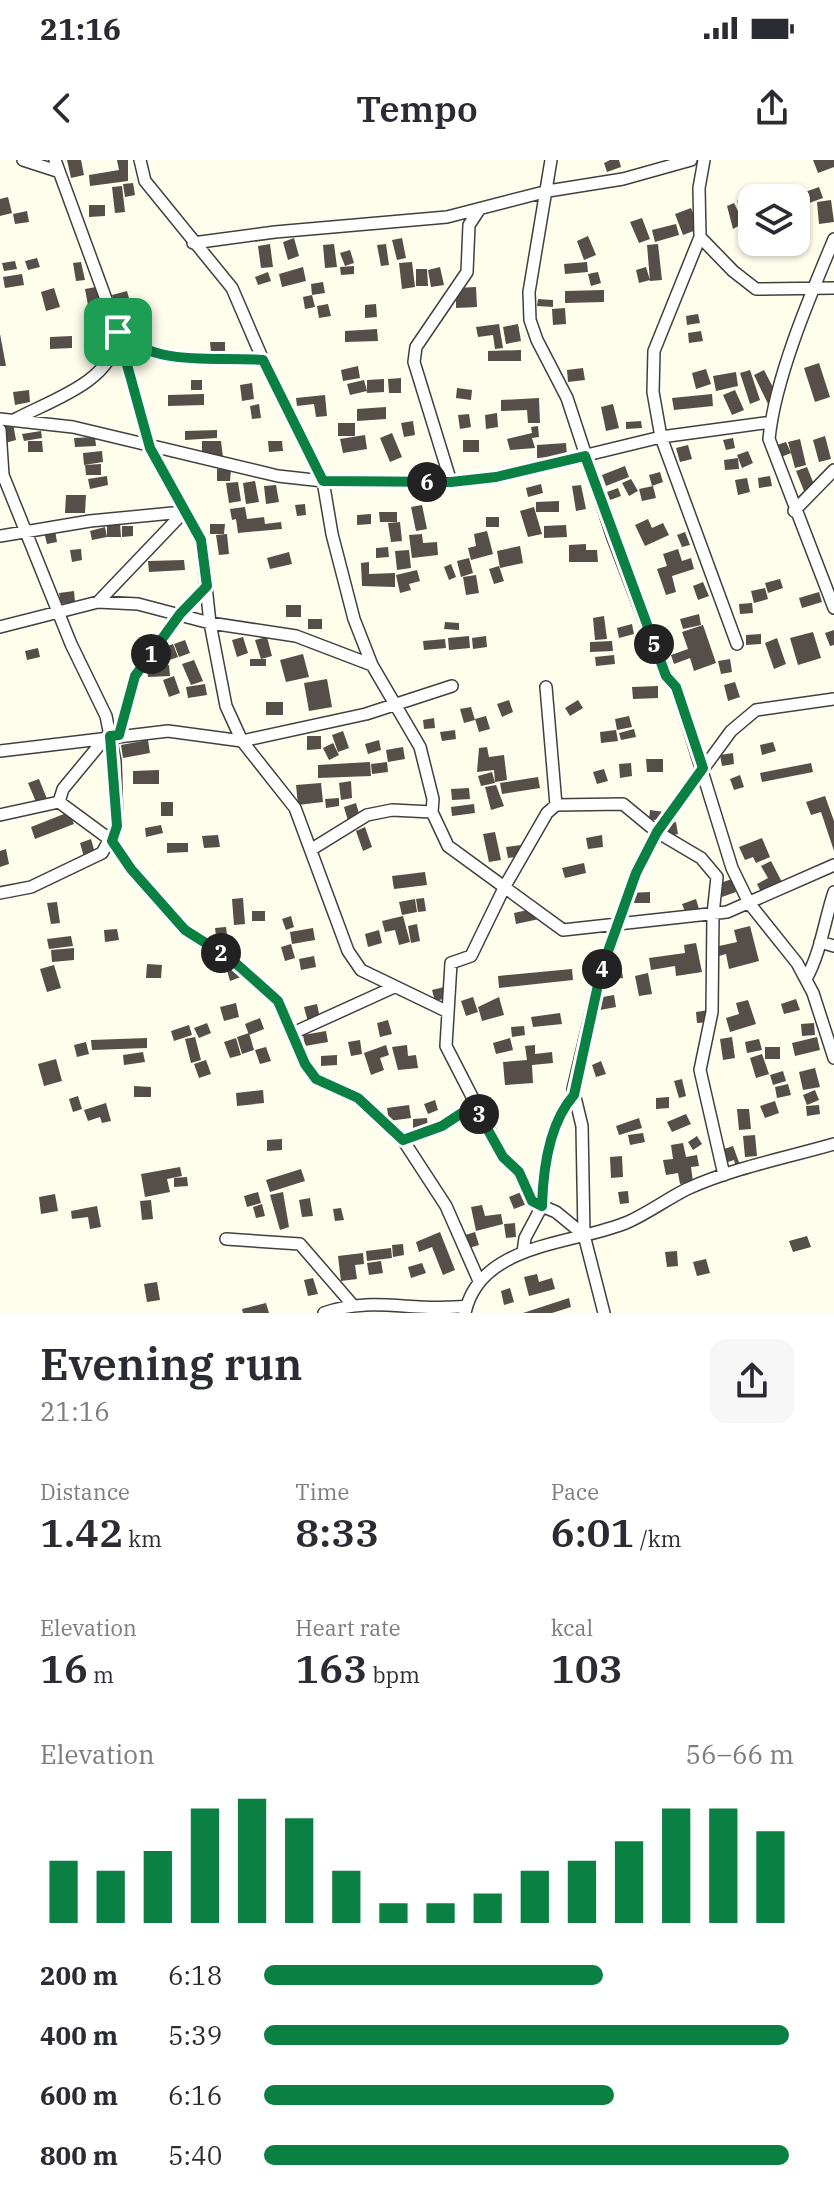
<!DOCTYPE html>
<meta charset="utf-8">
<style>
body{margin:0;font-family:"IBM Plex Serif",serif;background:#f7f7f7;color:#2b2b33;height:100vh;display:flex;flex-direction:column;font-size:30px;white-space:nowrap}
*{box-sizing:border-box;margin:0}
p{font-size:26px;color:#7c7c81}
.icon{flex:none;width:44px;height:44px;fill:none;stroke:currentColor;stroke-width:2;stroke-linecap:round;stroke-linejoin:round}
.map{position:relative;height:1153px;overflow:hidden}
.sheet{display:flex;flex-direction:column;background:#fff;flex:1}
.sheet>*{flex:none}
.controls{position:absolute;left:738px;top:24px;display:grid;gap:16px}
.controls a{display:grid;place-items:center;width:72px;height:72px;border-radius:16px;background:#fff;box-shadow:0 2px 6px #0004;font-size:40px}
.pin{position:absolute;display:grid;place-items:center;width:68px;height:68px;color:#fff;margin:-34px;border-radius:16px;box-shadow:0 4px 12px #0006}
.km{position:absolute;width:40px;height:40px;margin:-20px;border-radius:50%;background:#222;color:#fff;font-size:22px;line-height:40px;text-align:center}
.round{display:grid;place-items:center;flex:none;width:84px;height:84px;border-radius:16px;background:#f7f7f7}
.head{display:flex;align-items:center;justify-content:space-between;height:136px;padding:0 40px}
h1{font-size:44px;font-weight:600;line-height:60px}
.figures{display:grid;grid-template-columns:repeat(3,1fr);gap:12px;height:136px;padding:8px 40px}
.figures div{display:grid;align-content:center}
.figures b{font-size:40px;font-weight:600}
.figures small{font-size:22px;font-weight:400}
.figures p{font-size:22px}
.chart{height:224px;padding:16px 40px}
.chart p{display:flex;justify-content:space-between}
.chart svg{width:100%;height:144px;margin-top:8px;stroke:#0b8043;stroke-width:6}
ul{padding:0 40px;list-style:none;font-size:26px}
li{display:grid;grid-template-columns:128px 96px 1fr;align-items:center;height:60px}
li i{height:20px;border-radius:10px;background:#0b8043}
.status{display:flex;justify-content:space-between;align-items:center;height:56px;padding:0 40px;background:#fff;direction:ltr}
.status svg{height:22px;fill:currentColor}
header{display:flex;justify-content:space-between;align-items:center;height:104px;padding:0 40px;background:#fff;font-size:36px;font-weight:600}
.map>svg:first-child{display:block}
</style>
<div class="status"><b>21:16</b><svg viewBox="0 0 49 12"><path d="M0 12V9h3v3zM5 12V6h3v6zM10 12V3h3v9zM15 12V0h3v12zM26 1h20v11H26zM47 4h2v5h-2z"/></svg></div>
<header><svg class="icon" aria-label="back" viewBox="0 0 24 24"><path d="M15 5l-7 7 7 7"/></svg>Tempo<svg class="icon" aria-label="share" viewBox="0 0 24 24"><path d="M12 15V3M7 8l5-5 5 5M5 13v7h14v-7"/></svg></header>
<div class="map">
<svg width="834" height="1153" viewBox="0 0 834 1153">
<rect width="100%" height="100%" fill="#fffdec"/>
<path fill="#564f49" d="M67 0H81L84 15 71 18Z
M117 0H128V21L90 26 89 15 119 10Z
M610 0H619L621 7 607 12 604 3Z
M813 0H834V7L818 13Z
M133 23 135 35 125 37 123 24Z
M122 26 125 52 115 53 112 27Z
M819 27 823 38 809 43 805 32Z
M746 36 752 46V64L737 41Z
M8 37 12 53 0 56V39Z
M831 40 834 62 819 64 817 42Z
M734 43 744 63 733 69 727 46Z
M89 45H105V56L89 57Z
M691 48 699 69 683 75 675 54Z
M27 51 29 62 15 64 13 54Z
M642 58 650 79 639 83 630 62Z
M676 64 679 75 655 82 652 70Z
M588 76 596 95 584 100 577 81Z
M294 78 299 96 288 100 283 82Z
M402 78 406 98 397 100 392 80Z
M270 84 273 107 261 108 258 86Z
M334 84 337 107 325 108 323 85Z
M386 84 389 105 381 106 377 85Z
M658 84 662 120 650 121 647 85Z
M350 90 354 103 345 106 340 93Z
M37 98 40 107 28 110 25 101Z
M15 101 17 109 4 111 2 103Z
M81 102 85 120 76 121 73 103Z
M412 102 415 127 402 129 399 103Z
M587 102 588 112 565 114 564 104Z
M354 106V114L341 115 340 107Z
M303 107 306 121 282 127 279 114Z
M440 107 444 125 431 127 428 110Z
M646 107 650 120 639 123 636 110Z
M416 109H427L428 126H416Z
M268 112 271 121 258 125 255 117Z
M598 112 601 123 591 126 588 114Z
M22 114 24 125 5 128 3 117Z
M323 122 325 133 312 135 311 124Z
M107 125 110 141 88 145 85 129Z
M476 127 477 147 456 148V128Z
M54 128 60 147 46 151 41 132Z
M604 130V142L565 143V131Z
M127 131 130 142 115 145 112 135Z
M312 135 315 147 305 149 303 137Z
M538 139 553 140V147L537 146Z
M328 144 331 156 319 158 317 146Z
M376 144 377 157 365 158V145Z
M565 148 566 164 553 165 552 149Z
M698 154 700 163 687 165 686 156Z
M499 164 503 188 495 189 493 175 478 177 476 167Z
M518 164 521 181 506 184 503 167Z
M377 169 378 181 345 182V171Z
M701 171 703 181 689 183 688 173Z
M0 174 6 206H0Z
M72 176V188L50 189V177Z
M210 182H225V192L211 193Z
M521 190V201H488V191Z
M819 203 830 237 815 242 804 208Z
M358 206 360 218 343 221 341 210Z
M583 208 585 220 568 222 567 210Z
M706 209 711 224 696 229 692 213Z
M750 210 760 240 750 244 740 213Z
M764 210 779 239 768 244 754 215Z
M736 212 738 226 716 231 713 216Z
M401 218V233H389L388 219Z
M384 219V232L367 233V220Z
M191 220H202V230H191Z
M364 220 367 231 350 235 347 224Z
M252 223 254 239 242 241 240 225Z
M457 228 472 230 471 240 456 238Z
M29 230 30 242 15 245 13 232Z
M735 230 744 250 732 255 723 235Z
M204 234V245L168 246V235Z
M712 234 713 246 674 250 672 238Z
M325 235 327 256 316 257 314 244 297 246 296 238Z
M539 238 540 263H528L527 250 501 251V240Z
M259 244 261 258 252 259 250 246Z
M613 244 619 268 606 271 601 247Z
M386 247V259L357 261V249Z
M497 253 498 267 486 269 485 255Z
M469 254 471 267 460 269 458 255Z
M12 258 16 280 5 283 0 261Z
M413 261 415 275 404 277 401 263Z
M641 261 642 268 626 269V262Z
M338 263H355V276H338Z
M538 266 539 277 532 278 535 288 510 290 507 279 532 273 531 267Z
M217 270V278L185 280V271Z
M41 271 42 278 24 281 22 274Z
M392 273 402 297 390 302 380 278Z
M365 275 367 289 343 293 340 279Z
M825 276 831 299 819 302 813 280Z
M95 277 96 286 75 287 74 278Z
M733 278 735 288 726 290 723 280Z
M800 279 806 305 795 308 788 282Z
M463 280H479V292H463Z
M28 281H42L43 292H28Z
M202 281H221L224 306 210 307 209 294H202Z
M268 281H282L283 291 269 292Z
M786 282 791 293 781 297 777 285Z
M566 283 567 296 537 298V285Z
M688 285 692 299 680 302 676 288Z
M102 291 103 302 84 305 83 293Z
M748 291 753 303 742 308 737 295Z
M738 298 739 309 725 310 724 300Z
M101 304V315H86L85 305Z
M625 306 629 317 606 326 602 315Z
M807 307 815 327 804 331 796 311Z
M217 309 231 310 230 321H217Z
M660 312 663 322 652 326 649 315Z
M107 316 108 325 90 329 88 319Z
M770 316 772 326 759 328 758 318Z
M747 318 750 332 738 335 735 320Z
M631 319 638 331 629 336 622 323Z
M255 321 259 342 246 344 243 323Z
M238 322 241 341 229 343 226 323Z
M541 324 543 333 528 337 526 328Z
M276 325 279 342 266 344 264 326Z
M581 325 586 349 576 351 572 326Z
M653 326 656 338 642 341 639 329Z
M618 328 621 336 610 340 607 332Z
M66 335H86L85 353H65Z
M559 341V352H536V342Z
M305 344 306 355 297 356 295 345Z
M422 345 427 369 416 371 411 347Z
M245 347 247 359 264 357 265 364 281 362 282 369 238 373 236 359 232 360 230 349Z
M534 347 542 374 528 377 520 351Z
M379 352H397V362H380Z
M371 354V364L357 365V355Z
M486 357H499V367H486Z
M648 359 652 368 663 363 669 375 645 386 635 365Z
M400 362 402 381 391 382 388 363Z
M107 363H120L121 377H107Z
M210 364H225L224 374H210Z
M566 365 567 377 544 378V366Z
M122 366H133V376L122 377Z
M105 367 107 377 92 380 90 371Z
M55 370 57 382 47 384 44 372Z
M487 371 493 394 471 400 468 388 476 386 474 374Z
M685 372 690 385 682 387 677 375Z
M227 374 229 394 219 395 216 375Z
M422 374 423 383 437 382 438 395 412 398 409 375Z
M586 384V390H597L598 402H569V385Z
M520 386 523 403 500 408 497 391Z
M388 387 389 397 376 398V388Z
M81 389 82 400 72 402 70 390Z
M678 389 682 401 691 398 694 409 672 416 676 432 666 435 657 409 667 406 663 394Z
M409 390 411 408 397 410 395 391Z
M289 392 292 404 270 409 267 398Z
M469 398 473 413 461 417 457 401Z
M184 400 185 410 149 412 148 401Z
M369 402V414L395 413V427L362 426 361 403Z
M451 404 456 417 449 420 444 407Z
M499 406 504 421 494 424 489 409Z
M417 410 420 421 409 424 411 430 400 433 396 415Z
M476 415 479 433 466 435 463 417Z
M780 419 783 428 768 433 765 423Z
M703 422 709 436 698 440 693 426Z
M765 428 768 439 754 443 751 431Z
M74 431 75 442 61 444 59 433Z
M819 432 822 442 802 448 799 438Z
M752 443 753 453 740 454 739 444Z
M286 445H301V457H286Z
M699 454 701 465 683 469 680 459Z
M604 456 607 479 595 480 593 458Z
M308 459H322V469H308Z
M445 462 459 463V470L444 469Z
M632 464 634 474 619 478 617 468Z
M703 465 716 503 694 511 690 498 674 504 671 495 688 489 682 472Z
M834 470V485L830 486 825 473Z
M813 472 821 498 798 505 790 478Z
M761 474V484L746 485V475Z
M469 476 470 488 449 490 448 478Z
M486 476 487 487 473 489 472 478Z
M243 477 248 493 237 497 232 480Z
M267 477 272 496 261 499 255 480Z
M777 478 786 504 774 509 765 483Z
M445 479 446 488 424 490 423 481Z
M185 480 190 493 179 497 174 484Z
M612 481 613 491 590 492V482Z
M173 484 178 497 167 501 162 488Z
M38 488 40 497 27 500 25 491Z
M303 494 309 517 286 522 280 500Z
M614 495 615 504 596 506 595 497Z
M250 499H266V506H250Z
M730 499 732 512 721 514 718 501Z
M194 500 203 521 191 525 182 504Z
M169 505 170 516 148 517 147 507Z
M174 516 180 533 169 537 163 520Z
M327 519 332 547 309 551 304 523Z
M735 522 740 537 728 541 724 525Z
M205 524 207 535 188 538 186 527Z
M658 526V538L633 539 632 527Z
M509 540 513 552 502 557 497 544Z
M578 540 583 548 570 556 565 548Z
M266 542H283V555H266Z
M471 547 475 560 464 563 460 549Z
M486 556 490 569 479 572 475 559Z
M629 556 632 567 617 570 615 559Z
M434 558 435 568 424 569 423 560Z
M634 569 636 577 621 580 619 573Z
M455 570 456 579 442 581 440 572Z
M616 570 618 581 601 583 600 572Z
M343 571 349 588 338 592 332 575Z
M307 576H321V589L307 590Z
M148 580 150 593 123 598 121 585Z
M379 580 381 590 368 594 365 584Z
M773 582 776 591 762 595 760 585Z
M333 583 339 595 329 600 323 588Z
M403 587 405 599 388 602 386 590Z
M487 587 489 597 504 595 507 620 495 622 494 610 477 612 479 588Z
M733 593 734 604 722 606 720 595Z
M646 599H663V612H647Z
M370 602 371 616 318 618V605Z
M387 602 388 612 372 614 371 604Z
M631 603 632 616 620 618 619 604Z
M811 603 813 612 762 622 760 613Z
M604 609 608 621 597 624 593 612Z
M159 610V624H133V611Z
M492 612 495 623 481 626 478 616Z
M740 615 744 627 734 630 730 619Z
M538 617 540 628 502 634 500 623Z
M39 619 49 644 39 649 28 623Z
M351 621 352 638 341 640 339 623Z
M321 623 323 642 298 645 296 625Z
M496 625 504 646 491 650 485 627Z
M469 628 470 639 452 640 451 629Z
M825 636 834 661V691L821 652 811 655 806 642Z
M339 638V646L326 648 325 639Z
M161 642H173V656H161Z
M356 643 360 657 348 661 344 647Z
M474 644 475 653 452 656 451 647Z
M650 650 665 652 663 661 649 659Z
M69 652 74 664 35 679 31 667Z
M676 662 678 674 660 678 657 666Z
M161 665 163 673 146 677 145 668Z
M365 667 372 687 363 691 356 671Z
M495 672 501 700 489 702 483 674Z
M218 675 220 687 204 688 202 676Z
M602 675 603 687 588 689 586 678Z
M762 678 770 697 756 703 753 697 745 700 739 687Z
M91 679 95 693 84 697 80 683Z
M167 683H188V692L167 693Z
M521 685 523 696 508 698 506 687Z
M6 689 9 704 0 707V691Z
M771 701 784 726 763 736 757 724 768 718 761 706Z
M584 703 586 713 565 718 562 708Z
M425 712 427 725 394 729 392 716Z
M732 719 736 732 722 737 717 724Z
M650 732V743H627V733Z
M243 738 245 764 234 765 232 739Z
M424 738 426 751 418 752 416 739Z
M415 739 417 752 402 755 399 742Z
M696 739 699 749 686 754 682 744Z
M57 742 60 763 51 764 47 743Z
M541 747 544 758 516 764 514 753Z
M252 751H265V761H252Z
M291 756 294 767 286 770 282 759Z
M403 756 410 782 399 785 395 770 385 772 382 761Z
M417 764 420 781 411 783 408 766Z
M750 766 759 801 729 809 726 794 712 798 710 788 737 782 734 770Z
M226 767 230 798 219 800 215 768Z
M313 768 315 780 292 784 290 772Z
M117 769 119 780 105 782 104 770Z
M379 770 382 783 368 787 365 774Z
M71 776 73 786 49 789 47 779Z
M696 783 702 812 676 816 675 806 651 810 649 798 685 793 684 785Z
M291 784 295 798 285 801 281 787Z
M74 788V800L52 802 51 790Z
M314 796 316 807 301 810 299 799Z
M147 804 162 805 161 818H146Z
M237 804 241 817 230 821 226 807Z
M54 805 61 828 47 832 40 809Z
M621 806 623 818 607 820 606 808Z
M572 809 573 820 499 828 498 816Z
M648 813 652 834 639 836 635 816Z
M444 827 447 838 435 841 432 830Z
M614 835 616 847 600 850 597 838Z
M473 837 478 852 466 856 461 841Z
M499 837 504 855 482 861 478 847Z
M796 839 800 850 784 854 781 844Z
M748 840 756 864 730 872 726 858 739 854 736 843Z
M236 843 239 857 224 861 220 847Z
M317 844 321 863 309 866 304 847Z
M709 850 710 862 697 863 696 852Z
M560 853 562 864 533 867 531 857Z
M260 858 264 869 249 875 245 864Z
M388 860 392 874 380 877 377 863Z
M207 863 211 873 199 878 194 868Z
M814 863 815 875 802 876 801 864Z
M189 865 192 875 174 881 171 871Z
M524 866 525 875 512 877 511 867Z
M326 871 328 882 305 886 303 875Z
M249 873 254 890 242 894 237 877Z
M195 877 201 900 191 903 185 879Z
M732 877 735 898 723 900 720 879Z
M817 877 820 890 795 896 792 883Z
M147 878V888L92 890 91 880Z
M236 878 241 895 230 898 224 882Z
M510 878 513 890 496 894 493 883Z
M759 879 762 890 747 893 745 882Z
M360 880 362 894 351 896 348 882Z
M86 882 89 894 77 897 74 885Z
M386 885 389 895 380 898 384 910 371 915 364 893Z
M407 885 408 896 416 895 418 908 398 910 392 887Z
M535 885V894L552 892 553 903 532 905 533 923 505 925 503 902 527 900 525 886Z
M266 887 271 901 260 904 255 890Z
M765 887H780V899H765Z
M143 892 145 902 124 905 123 895Z
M762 894 769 914 756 918 750 898Z
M337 895V905L321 906V896Z
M56 899 62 921 44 926 38 904Z
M206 900 211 914 199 918 194 904Z
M601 901 606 914 596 917 592 905Z
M815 908 820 927 803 930 799 912Z
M783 911 786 921 773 925 770 915Z
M682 919 686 936 679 938 674 921Z
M788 924 791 935 777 938 775 927Z
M134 926 151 927V937H134Z
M263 930 264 943 237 946 236 933Z
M815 930 819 940 807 945 803 935Z
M78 936 82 949 73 952 69 939Z
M669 937V948L656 949V938Z
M435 940 438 950 428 954 424 944Z
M775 941 779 953 765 958 760 946Z
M106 943 111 961 102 963 100 957 88 961 84 950Z
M409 945 411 958 389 961 387 948Z
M819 945 820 954 807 956 806 946Z
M737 949H749L751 969 739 970Z
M686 954 691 964 672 972 667 962Z
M427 958 428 967 413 968V959Z
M639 958 642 968 619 975 616 966Z
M643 973 645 982 630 985 628 975Z
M755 975 757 996 745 997 743 976Z
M697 976 702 984 693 990 688 982Z
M282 979V990L267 991V980Z
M683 983 686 997 697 995 699 1006 691 1007 693 1022 680 1024 678 1013 666 1015 663 1000 673 999 671 985Z
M733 986 740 1005 738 1013 734 1000 725 1003 721 990Z
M622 996 623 1017 611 1018 610 997Z
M180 1007 182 1016 167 1019 170 1032 145 1037 141 1014Z
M301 1009 305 1021 270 1032 266 1020Z
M187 1017 188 1026 174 1027V1018Z
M526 1030 532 1042 514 1049 509 1037Z
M628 1031 629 1043 620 1044 618 1032Z
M258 1032 261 1043 247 1047 244 1036Z
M283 1032 289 1067 280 1070 270 1035Z
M55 1034 58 1051 41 1054 39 1037Z
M310 1038 313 1056 302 1057 299 1040Z
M151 1040 153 1059 142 1060 140 1041Z
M262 1044 265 1056 256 1058 253 1047Z
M482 1045 485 1056 501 1054 503 1064 476 1071 471 1047Z
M97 1046 101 1067 90 1069 88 1057 72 1059 71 1051Z
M341 1048 344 1060 335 1061 333 1049Z
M515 1063 516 1077 506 1078 504 1064Z
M440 1072 455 1110 443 1115 432 1087 419 1092 416 1082Z
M475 1072 479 1085 466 1089 462 1076Z
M807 1076 811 1087 793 1092 789 1081Z
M403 1084 404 1095 393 1097 392 1085Z
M391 1088 392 1098 367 1101 366 1091Z
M677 1091 678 1106 667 1107 665 1092Z
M363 1093 364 1104 355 1105 357 1119 341 1121 338 1096Z
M706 1099 710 1113 697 1116 693 1102Z
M381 1101 383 1113 369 1115 367 1103Z
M422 1103 426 1113 411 1118 408 1107Z
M537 1114 539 1122 552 1118 555 1129 529 1136 524 1117Z
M313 1118 318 1134 308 1136 304 1120Z
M157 1122 160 1140 147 1142 144 1124Z
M510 1128 514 1142 504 1145 501 1131Z
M569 1138 571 1147 552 1153H523Z
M266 1143 269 1153H243L242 1149Z"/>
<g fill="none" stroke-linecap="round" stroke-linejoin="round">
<defs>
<path id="minor" d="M23 0 57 11
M55 0 118 172 150 288 201 380 210 463 226 546 242 581 295 648 348 791 361 810 446 851
M140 0 145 21 232 128 263 200 323 321 332 374 354 459 372 505
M551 0 529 132 530 160 537 180 567 238 613 378 666 516 676 527 732 708 749 743 797 803 813 833 834 898
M704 0 699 28 700 77 654 191 653 232 661 277 737 484
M700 77 733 111 756 129 834 128
M834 79C810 136 775 218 769 279L834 448
M193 83 275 72 447 57 548 31 623 19 691 0
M118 173C159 208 214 197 263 200
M0 259 73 267 278 316 323 321 451 322 496 317 661 277 771 262
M16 259C51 240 109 223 117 179
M0 270 3 315 71 484 106 556 115 601 117 666 102 693 31 727 0 733
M451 322 414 202 416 187 467 112 469 65 479 50
M794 351 834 310
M0 376 90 361 183 352
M98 442 183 353
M0 467 98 442 138 444 210 463 296 476 372 505 420 587 433 639 432 652 448 686 563 770 727 752 834 705
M546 527 556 645
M119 575 135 516 180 454 207 426
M0 591 168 571 242 581 366 554 452 526
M59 642 63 629 106 577
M0 655 59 642 112 681 131 709 185 770 231 799 278 841 305 904 316 919 358 938 403 980 446 1046 479 1121
M312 689 367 655 392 650 432 652
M820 782 834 786
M806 819C821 792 824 762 834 732
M293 873 392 828
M574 935C549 962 543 1011 542 1046L556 1052 584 1075
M403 980 442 966 474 945
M226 1079 300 1084 351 1143
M523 1092 525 1078 542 1046 532 1041 519 1012 503 997 446 886 451 803 471 796 505 726 547 653 556 645 623 644 657 672 701 698 717 717 713 754 712 852 700 910 724 1015
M324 1153C373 1135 415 1153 466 1146
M465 1153C480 1082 574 1085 628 1062 648 1053 667 1039 687 1029 733 1008 785 998 834 984
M604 1153 584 1075 582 966 573 929 601 811 616 767 636 713 657 672 731 571 756 550 834 539"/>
</defs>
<use href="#minor" stroke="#404040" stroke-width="14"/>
<use href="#minor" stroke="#fff" stroke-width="11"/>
</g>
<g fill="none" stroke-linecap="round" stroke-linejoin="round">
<defs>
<path id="route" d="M118 172C158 208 213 196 263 200L323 321 451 322 496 317 585 296 666 516 676 527 703 608 657 672 636 713 601 811 574 935C549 963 543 1011 542 1046L532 1041 519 1012 503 997 474 945 442 966 403 980 358 938 316 919 305 904 278 841 231 799 185 770 131 709 112 681 117 666 110 576 119 575 135 516 180 454 207 426 201 380 150 288Z"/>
</defs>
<use href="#route" stroke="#fff" stroke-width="16"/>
<use href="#route" stroke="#0b8043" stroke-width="10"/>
</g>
</svg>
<div class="controls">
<a><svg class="icon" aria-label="layers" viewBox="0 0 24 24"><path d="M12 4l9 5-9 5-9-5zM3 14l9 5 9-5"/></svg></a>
</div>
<div class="pin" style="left:118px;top:172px;background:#1e9e55"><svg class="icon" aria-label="arrive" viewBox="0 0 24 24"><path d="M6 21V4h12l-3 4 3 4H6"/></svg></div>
<b class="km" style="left:151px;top:494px">1</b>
<b class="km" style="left:221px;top:793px">2</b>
<b class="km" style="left:479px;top:954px">3</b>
<b class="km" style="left:602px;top:809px">4</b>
<b class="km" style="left:654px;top:484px">5</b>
<b class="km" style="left:427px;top:322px">6</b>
</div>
<section class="sheet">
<div class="head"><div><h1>Evening run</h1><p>21:16</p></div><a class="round"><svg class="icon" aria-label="share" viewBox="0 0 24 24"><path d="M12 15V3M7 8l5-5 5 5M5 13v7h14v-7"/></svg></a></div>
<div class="figures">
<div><p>Distance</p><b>1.42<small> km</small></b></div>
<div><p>Time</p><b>8:33</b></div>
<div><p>Pace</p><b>6:01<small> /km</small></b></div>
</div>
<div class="figures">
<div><p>Elevation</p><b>16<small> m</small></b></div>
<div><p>Heart rate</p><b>163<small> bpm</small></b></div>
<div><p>kcal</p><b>103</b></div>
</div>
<div class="chart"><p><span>Elevation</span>56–66 m</p>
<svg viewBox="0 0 160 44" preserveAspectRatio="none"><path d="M5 44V25M15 44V28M25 44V22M35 44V9M45 44V6M55 44V12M65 44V28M75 44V38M85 44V38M95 44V35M105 44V28M115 44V25M125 44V19M135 44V9M145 44V9M155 44V16"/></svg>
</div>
<ul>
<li><b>200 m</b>6:18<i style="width:64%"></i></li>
<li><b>400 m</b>5:39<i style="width:99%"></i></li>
<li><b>600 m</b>6:16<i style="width:66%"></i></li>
<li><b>800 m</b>5:40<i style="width:99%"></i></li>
</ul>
</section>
